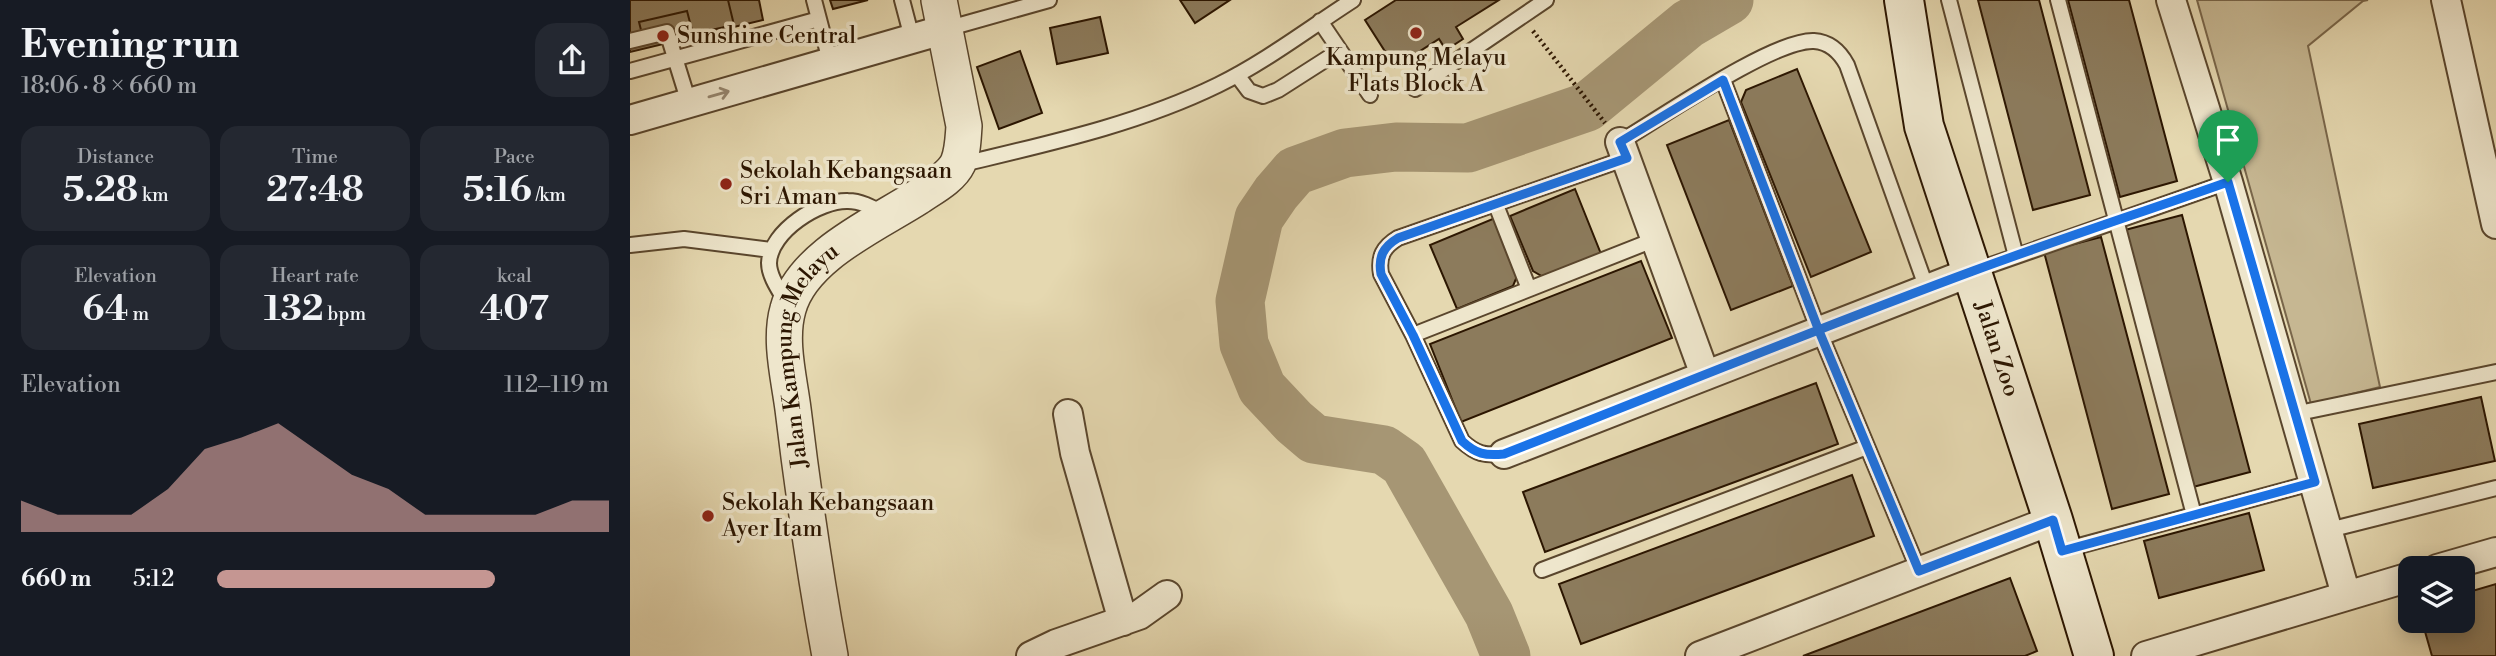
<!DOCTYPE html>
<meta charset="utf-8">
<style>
body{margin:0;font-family:"Libre Bodoni",serif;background:#242831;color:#f1f3f6;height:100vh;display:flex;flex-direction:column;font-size:26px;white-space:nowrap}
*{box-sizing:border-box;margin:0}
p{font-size:23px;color:#9ea1a6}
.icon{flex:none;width:38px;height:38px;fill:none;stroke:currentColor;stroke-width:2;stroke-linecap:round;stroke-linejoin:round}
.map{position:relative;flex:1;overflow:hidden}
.drawer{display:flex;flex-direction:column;background:#171b24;width:630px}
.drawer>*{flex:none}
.tools{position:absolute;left:1768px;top:556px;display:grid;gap:14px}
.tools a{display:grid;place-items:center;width:77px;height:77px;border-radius:14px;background:#171b24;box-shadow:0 4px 18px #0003;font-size:35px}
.pin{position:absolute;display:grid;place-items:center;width:60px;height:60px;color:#fff;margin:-72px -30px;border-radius:50% 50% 50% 0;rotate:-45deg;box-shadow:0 0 7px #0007}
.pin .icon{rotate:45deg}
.round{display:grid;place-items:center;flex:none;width:74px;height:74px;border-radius:21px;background:#242831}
.head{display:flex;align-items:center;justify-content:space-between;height:119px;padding:0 21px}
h1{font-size:38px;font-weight:800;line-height:52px}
.stats{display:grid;grid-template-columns:repeat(3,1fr);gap:10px;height:119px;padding:7px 21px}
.stats div{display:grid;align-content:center;border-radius:18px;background:#242831;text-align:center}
.stats b{font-size:35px;font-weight:800}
.stats small{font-size:19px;font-weight:400}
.stats p{font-size:19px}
.chart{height:196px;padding:14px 21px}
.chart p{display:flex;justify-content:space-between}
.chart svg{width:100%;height:126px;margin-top:7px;fill:#c59692;opacity:.7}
ul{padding:0 21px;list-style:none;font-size:23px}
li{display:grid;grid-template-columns:112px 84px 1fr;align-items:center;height:52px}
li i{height:18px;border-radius:9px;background:#c59692}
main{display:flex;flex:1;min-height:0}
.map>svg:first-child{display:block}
</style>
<main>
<section class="drawer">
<div class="head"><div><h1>Evening run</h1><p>18:06 · 8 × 660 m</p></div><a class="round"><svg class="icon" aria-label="share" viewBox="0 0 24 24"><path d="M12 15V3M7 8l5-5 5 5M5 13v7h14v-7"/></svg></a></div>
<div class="stats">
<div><p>Distance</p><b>5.28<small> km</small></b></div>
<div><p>Time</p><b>27:48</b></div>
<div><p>Pace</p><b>5:16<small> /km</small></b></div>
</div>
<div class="stats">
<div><p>Elevation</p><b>64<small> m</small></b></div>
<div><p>Heart rate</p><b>132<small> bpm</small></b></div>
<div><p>kcal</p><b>407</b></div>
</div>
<div class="chart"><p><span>Elevation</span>112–119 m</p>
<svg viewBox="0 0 160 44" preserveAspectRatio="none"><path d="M0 44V33L10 38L20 38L30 38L40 29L50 15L60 11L70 6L80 15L90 24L100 29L110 38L120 38L130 38L140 38L150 33L160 33V44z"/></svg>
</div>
<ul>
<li><b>660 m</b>5:12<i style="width:71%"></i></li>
</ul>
</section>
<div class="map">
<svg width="1866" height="656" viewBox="0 0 1866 656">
<rect width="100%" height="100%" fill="#e5d8b0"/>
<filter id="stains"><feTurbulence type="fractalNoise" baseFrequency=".00286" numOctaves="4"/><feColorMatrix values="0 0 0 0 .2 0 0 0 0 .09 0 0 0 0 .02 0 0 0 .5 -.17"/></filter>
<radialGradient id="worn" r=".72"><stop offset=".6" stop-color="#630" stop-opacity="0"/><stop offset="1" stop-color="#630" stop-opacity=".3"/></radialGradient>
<path fill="#c6b792" stroke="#79664a" stroke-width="2" d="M1567 0H1738L1733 1 1678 46 1750 387 1681 404Z"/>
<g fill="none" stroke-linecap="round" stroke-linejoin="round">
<path stroke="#a69674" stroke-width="49" d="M876 656 859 614 774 464 754 450 684 439 664 422 632 388 614 344 610 301 629 218 646 193 665 171 715 153 766 147 838 148 957 107 1058 24 1099 0"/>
</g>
<path fill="#8c7b5c" stroke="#2c1601" stroke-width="2" d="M0 0H129L133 20 0 52Z
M0 0H98L104 25 63 34 57 11 9 22 14 42 0 46Z
M200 0H238L203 9Z
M550 0H600L565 23Z
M766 0H869L826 27 833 39 816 50 809 39 765 67 735 20Z
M1348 0H1409L1460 195 1403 210Z
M1438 0H1499L1547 181 1490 197Z
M470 17 478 53 427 64 420 28Z
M390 51 412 113 369 129 347 67Z
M1167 69 1241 252 1181 277 1111 102 1116 90Z
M1099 120 1163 286 1101 310 1037 145Z
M945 189 971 254 915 278 903 271 880 216Z
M1552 215 1620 472 1563 487 1495 230Z
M865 218 888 274 883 286 827 309 800 245Z
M1471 237 1539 494 1482 509 1414 252Z
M1011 261 1042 338 831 422 800 344Z
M1186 383 1208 444 915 552 893 492Z
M1851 397 1865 461 1743 488 1729 424Z
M1222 475 1244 536 951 644 929 584Z
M1619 513 1634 570 1529 598 1514 541Z
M1380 578 1407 651 1395 656H1173Z
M1866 584V656H1802L1792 621H1832V594Z"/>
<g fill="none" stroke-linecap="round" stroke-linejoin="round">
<defs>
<path id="service" d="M184 0 200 61
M272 0 282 38
M1319 0 1386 256
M1428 0 1564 515
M690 21 740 95
M316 29 419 0
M0 41 37 32 59 103
M0 71 189 19
M607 75 619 91 633 96 648 90 709 51
M1093 80 1189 331 1289 571
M785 89 916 0
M990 142C1029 119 1144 39 1184 41 1200 42 1210 52 1217 65L1297 289
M329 165C416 144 506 125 588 85 635 62 678 29 723 0
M866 205 899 289
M0 245 54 239 141 250
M1341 272 1598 182
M156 302C149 290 139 276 139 263 140 231 190 200 218 201 231 201 243 208 254 214
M783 335 1026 239
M1664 414 1866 372
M874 454C855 456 846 454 832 441L783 335 751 274C748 257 753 247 768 238L997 158
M1699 530 1866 488
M1434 550 1685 482
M912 570 1237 447"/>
<path id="minor" d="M1541 0 1598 182 1716 595
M1816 0 1866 224
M0 120 316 29
M990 142 1075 375
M438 414 445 453 493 621
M874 454 1341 272
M1807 569 1866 552
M401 656 426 644 509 615 537 595
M1070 656 1423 520
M1516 656 1780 577"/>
<g id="tertiary">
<path id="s1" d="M200 656C185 574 173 492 163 409 159 378 149 340 158 309 172 256 246 224 288 197 301 188 321 178 328 163 333 151 333 139 334 126L309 0"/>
</g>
<g id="secondary">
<path id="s2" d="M1274 0 1294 126 1423 520 1464 656"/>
</g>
</defs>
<use href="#service" stroke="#5a462d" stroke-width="18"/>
<use href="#minor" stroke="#5a462d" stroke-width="32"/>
<use href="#tertiary" stroke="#5a462d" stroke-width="38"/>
<use href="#secondary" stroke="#2c1601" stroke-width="42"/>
<path stroke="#2c1601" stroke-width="4.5" stroke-dasharray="2 3.5" stroke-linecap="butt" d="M903 31 975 123"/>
<use href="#service" stroke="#eee6cc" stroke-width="14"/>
<use href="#minor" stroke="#eee6cc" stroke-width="28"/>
<use href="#tertiary" stroke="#eee6cc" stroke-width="35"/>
<use href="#secondary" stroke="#eee6cc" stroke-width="38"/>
</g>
<defs><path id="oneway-shaft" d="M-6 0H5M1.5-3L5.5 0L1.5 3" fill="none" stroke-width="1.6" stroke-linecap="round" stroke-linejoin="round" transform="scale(1.75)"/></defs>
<use stroke="#978871" href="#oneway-shaft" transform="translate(89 94) rotate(-16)"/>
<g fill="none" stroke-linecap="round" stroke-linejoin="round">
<defs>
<path id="route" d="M1598 182C1513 212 1427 240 1343 271 1186 329 1030 393 874 454 855 456 846 454 832 441L783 335 751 274C748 257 753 247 768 238L997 158 990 142 1093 80 1189 331 1289 571 1423 520 1432 551 1685 482 1598 182"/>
</defs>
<use href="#route" stroke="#fff" stroke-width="14"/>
<use href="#route" stroke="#1a73e8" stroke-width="9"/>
</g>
<g fill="#8f2418" stroke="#eee6cc" stroke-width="2.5">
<circle cx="786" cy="33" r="7"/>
<circle cx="33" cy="36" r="7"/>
<circle cx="96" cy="184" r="7"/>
<circle cx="78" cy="516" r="7"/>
</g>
<g text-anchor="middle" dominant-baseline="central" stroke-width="7" stroke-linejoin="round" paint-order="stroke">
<g font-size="23" fill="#2c1601" stroke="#eee6cc" text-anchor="start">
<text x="47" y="36">Sunshine Central</text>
<text x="786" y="58" text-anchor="middle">Kampung Melayu<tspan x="786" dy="26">Flats Block A</tspan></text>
<text x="110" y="171">Sekolah Kebangsaan<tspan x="110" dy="26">Sri Aman</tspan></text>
<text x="92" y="503">Sekolah Kebangsaan<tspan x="92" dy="26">Ayer Itam</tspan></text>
</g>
<g font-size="23" fill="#2c1601" stroke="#eee6cc">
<text stroke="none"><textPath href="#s2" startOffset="362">Jalan Zoo</textPath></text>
<text stroke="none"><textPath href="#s1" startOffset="310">Jalan Kampung Melayu</textPath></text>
</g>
</g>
<rect width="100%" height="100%" filter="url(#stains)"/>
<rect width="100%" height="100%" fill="url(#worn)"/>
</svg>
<div class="tools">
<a><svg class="icon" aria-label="layers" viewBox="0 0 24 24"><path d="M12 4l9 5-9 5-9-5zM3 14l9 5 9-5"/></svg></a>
</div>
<div class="pin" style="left:1598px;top:182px;background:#1e9e55"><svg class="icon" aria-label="arrive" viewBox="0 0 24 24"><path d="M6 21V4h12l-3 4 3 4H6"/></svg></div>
</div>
</main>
